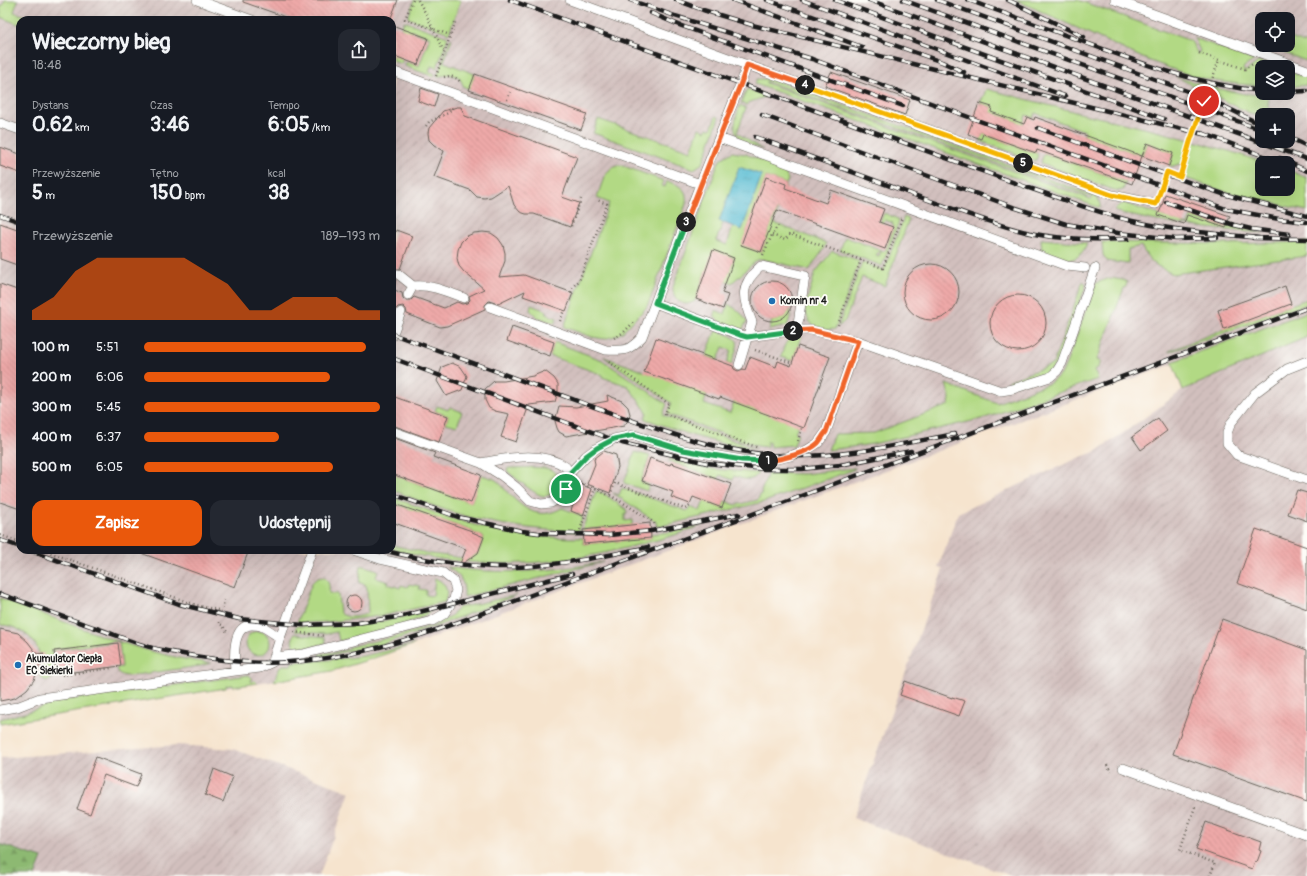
<!DOCTYPE html>
<html lang="pl">
<meta charset="utf-8">
<style>
body{margin:0;font-family:Pangolin,sans-serif;background:#242831;color:#f1f3f6;height:100vh;display:flex;flex-direction:column;font-size:15px;white-space:nowrap}
*{box-sizing:border-box;margin:0}
p{font-size:13px;color:#9ea1a6}
.icon{flex:none;width:22px;height:22px;fill:none;stroke:currentColor;stroke-width:2;stroke-linecap:round;stroke-linejoin:round}
.map{position:relative;flex:1;overflow:hidden}
.details{position:absolute;left:16px;top:16px;width:380px;height:538px;display:flex;flex-direction:column;background:#171b24;border-radius:12px;box-shadow:0 4px 16px #0002}
.details>*{flex:none}
.tools{position:absolute;left:1255px;top:12px;display:grid;gap:8px}
.tools a{display:grid;place-items:center;width:40px;height:40px;border-radius:8px;background:#171b24;box-shadow:0 4px 16px #0002;font-size:20px}
.pin{position:absolute;display:grid;place-items:center;width:34px;height:34px;color:#fff;margin:-17px;border:2px solid #fff;border-radius:50%;box-shadow:0 1px 4px #0007}
.km{position:absolute;width:20px;height:20px;margin:-10px;border-radius:50%;background:#222;color:#fff;font-size:11px;line-height:20px;text-align:center}
.round{display:grid;place-items:center;flex:none;width:42px;height:42px;border-radius:12px;background:#242831}
.headline{display:flex;align-items:center;justify-content:space-between;height:68px;padding:0 16px}
h1{font-size:22px;font-weight:700;line-height:30px}
.metrics{display:grid;grid-template-columns:repeat(3,1fr);gap:6px;height:68px;padding:4px 16px}
.metrics div{display:grid;align-content:center}
.metrics b{font-size:20px;font-weight:700}
.metrics small{font-size:11px;font-weight:400}
.metrics p{font-size:11px}
.chart{height:112px;padding:8px 16px}
.chart p{display:flex;justify-content:space-between}
.chart svg{width:100%;height:72px;margin-top:4px;fill:#ea580c;opacity:.7}
.button{display:flex;gap:8px;margin-top:auto;padding:8px 16px}
.button a{flex:1;height:46px;border-radius:12px;background:#ea580c;color:#fff;font-size:16px;font-weight:700;line-height:46px;text-align:center}
.button a+a{background:#242831;color:#f1f3f6}
ul{padding:0 16px;list-style:none;font-size:13px}
li{display:grid;grid-template-columns:64px 48px 1fr;align-items:center;height:30px}
li i{height:10px;border-radius:5px;background:#ea580c}
.map>svg:first-child{display:block}
</style>
<div class="map">
<svg width="1307" height="876" viewBox="0 0 1307 876">
<defs>
<pattern id="industrial-furrows" width="10" height="10" patternUnits="userSpaceOnUse"><rect width="10" height="10" fill="#d1bfbd"/><path d="M-1 1l2-2M0 10L10 0M9 11l2-2" fill="none" stroke="#b3a4a2"/></pattern>
<pattern id="forest-firs" width="22" height="20" patternUnits="userSpaceOnUse"><rect width="22" height="20" fill="#8db972"/><path d="M5 1l3.5 6h-7zM16 11l3.5 6h-7z" fill="#799e62"/></pattern>
<pattern id="water-ripples" width="26" height="14" patternUnits="userSpaceOnUse"><rect width="26" height="14" fill="#53bad1"/><path d="M2 4q2-2 4 0t4 0M15 11q2-2 4 0t4 0" fill="none" stroke="#489fb3"/></pattern>
<pattern id="building-back-hatch" width="6" height="6" patternUnits="userSpaceOnUse"><rect width="6" height="6" fill="#eea9a8"/><path d="M-1 5l2 2M0 0l6 6M5-1l2 2" fill="none" stroke="#cc9190"/></pattern>
</defs>
<rect width="100%" height="100%" fill="#fdfcf7"/>
<filter id="ink" filterUnits="userSpaceOnUse"><feTurbulence type="fractalNoise" baseFrequency=".025" numOctaves="2"/><feDisplacementMap in="SourceGraphic" scale="8" xChannelSelector="R" yChannelSelector="G"/><feConvolveMatrix kernelMatrix="1 2 1 2 8 2 1 2 1" color-interpolation-filters="sRGB"/></filter>
<filter id="wash" filterUnits="userSpaceOnUse"><feTurbulence type="fractalNoise" baseFrequency=".012" numOctaves="4" result="noise"/><feDisplacementMap in="SourceGraphic" scale="16" xChannelSelector="R" yChannelSelector="G"/><feGaussianBlur stdDeviation="0.9" result="paint"/><feColorMatrix in="noise" values="0 0 0 0 0 0 0 0 0 0 0 0 0 0 0 0 0 1.4 0 .05"/><feComposite in="paint" operator="in"/></filter>
<g filter="url(#wash)">
<rect width="100%" height="100%" fill="#f6e4ce"/>
<path fill="url(#industrial-furrows)" fill-rule="evenodd" d="M0 0H1307V876H1012L853 818 943 569 938 568 958 513 1078 458 1095 452 1129 429 1183 390 1173 364 415 644 365 661 332 671 313 674 0 724ZM1262 19H1288V45H1262ZM20 20H392V550H20ZM1262 67H1288V93H1262ZM1262 115H1288V141H1262ZM1262 163H1288V189H1262Z
M178 745 233 749 350 792 319 876H35L42 858 20 851 0 844 1 758Z"/>
<path fill="#b2d984" stroke="#677a50" fill-rule="evenodd" d="M5 0H18L14 12 29 17 28 20H20V25L0 17 1 13 0 6 2 7Z
M414 0H461L449 33 408 18Z
M1016 0H1078L1191 41 1198 54 1200 51 1194 38 1255 60 1244 67 1243 70 1246 71 1259 61 1276 67H1262V86L1238 84 1209 80 1186 74 1145 59Z
M404 21 448 37 437 68 431 66 429 71 435 74 434 77 405 66 406 62 419 66 430 37 412 31 401 59 403 60 401 64 392 61V53Z
M1288 37 1307 44V57L1306 61 1262 45H1288Z
M450 39H452L444 62 475 74 470 89 464 87 459 77 449 74 437 77Z
M1288 71 1307 78V85L1288 87Z
M1176 77 1220 89 1245 94 1269 95 1268 108 1285 114V115H1262V119Z
M757 79H771L1090 194C1096 196 1101 200 1100 208L755 84ZM766 81 1092 197 1091 199 766 83Z
M747 89 767 96 748 103 747 105 741 103Z
M986 89C1027 99 1068 111 1110 120 1163 132 1215 146 1266 163H1262V189H1288V170L1307 178V211L1226 192 1182 177 1186 164C1180 162 1175 167 1169 166L1173 153 1147 143 1142 156 1084 135 1085 131 1035 113 1033 118 1026 115 1023 124 991 112 992 107 980 103 984 95Z
M740 105 746 108 737 133 763 150C735 139 729 136 740 105Z
M716 116 719 117 703 163 694 169 593 133 598 119 691 151 699 128 706 131 707 128 711 129Z
M983 134 1036 153 1038 155 1036 161 980 141Z
M732 152 745 154 783 168 788 179 774 223 826 243 824 249 809 270 762 259 757 260 732 283 705 273 695 301C683 309 672 299 673 287L718 164 721 159ZM739 167 761 175 742 229 733 226 727 245 716 241 723 223 720 221ZM766 177 786 184 761 252 742 245ZM713 251 734 258 729 272Z
M1044 153 1126 182 1123 190 1118 191 1111 189 1041 163Z
M617 165H621L664 181 662 186 665 187 667 181C680 186 688 188 686 204L649 302 646 308 633 321 623 332 615 336 604 339 592 337 564 327 609 203 597 198C601 187 604 169 617 165Z
M1124 203 1188 225 1191 217 1226 228 1228 224 1263 233C1213 229 1162 225 1114 211L1120 205Z
M884 213 896 218 899 222 882 266 840 250 845 237 880 250 876 255 879 256 881 251 883 252 886 249 894 226 892 225 893 223 885 220 883 223 880 222Z
M904 217 909 219 885 286 862 277 845 321 838 327 862 262 884 270Z
M1041 239 1087 243C1078 268 1060 259 1042 252Z
M1102 242 1231 244 1307 242V256L1173 274C1156 266 1150 263 1141 246L1128 249V264L1107 261 1103 255Z
M832 251 858 260 859 263 835 329 827 330 814 326 809 321 805 311 806 304 815 273Z
M1110 278 1123 280 1127 282 1126 287 1124 288 1097 360 1101 362 1098 368 1094 370 1098 379 985 418 873 444 828 450 834 434 874 433 949 405 950 398 946 384 997 403 1050 383 1062 373 1066 364 1096 283Z
M1083 281 1086 285 1059 359C1057 363 1055 366 1052 369 1046 375 1025 383 1017 384 1013 384 1011 383 1008 381L1053 364Z
M1307 299V304L1169 352V351L1224 329Z
M728 304 739 311 747 321 742 330C732 327 711 323 715 310L725 314Z
M531 305 547 311 546 314 557 318 555 323 537 317 530 310Z
M790 310 791 315 787 326 769 330 772 321C781 320 785 317 790 310Z
M1307 312V337L1183 390 1172 362Z
M718 331C744 340 739 341 731 365L727 363 731 350 723 347 718 360 706 356 715 332Z
M800 336 801 337 793 361 781 357C785 344 785 338 800 336Z
M554 342 602 360 667 404 663 415 757 449 724 444 694 436 645 419 647 412 628 386 602 377 603 375 550 356Z
M604 357 707 394 704 404 730 413 734 402 798 425 795 433 798 434 794 445 770 447 769 442H767V447L757 446 667 414 671 403Z
M437 406 448 410 450 407 462 412 457 426 446 423 448 416 435 411Z
M635 452 650 456 641 482 649 485 647 491 624 483Z
M670 459 713 469 758 473C753 483 743 479 734 476L733 480 720 475 718 479 669 461Z
M509 468C519 468 540 466 549 469 565 474 557 501 540 495 532 492 516 478 508 472L507 469Z
M855 468V469L764 502 657 527 656 522 613 493 619 495 622 488 687 511 690 507 700 511 704 501 722 508 725 501 736 505 758 500 760 494H762L761 492 768 473 804 474Z
M392 474 471 503 481 475C486 476 492 478 496 480 500 483 504 488 507 492 524 509 538 521 562 508L583 516 578 532C544 530 510 527 477 519 448 512 420 501 392 490Z
M596 491 603 493 626 509 627 514H625V521L632 520V525L582 530Z
M392 497C417 506 442 516 468 523 505 534 544 538 583 538L584 544 651 538V534L670 532 702 525C679 535 654 541 630 547 565 563 506 568 440 559 424 556 407 554 392 549V545L432 554 462 558 468 560 478 553 484 537 472 532V531L392 503Z
M603 562 464 597C465 582 461 575 447 567 499 575 552 572 603 562Z
M361 565 378 570 376 578 389 582 388 584 400 588 401 585 408 587 409 584 420 586 419 589 426 590V595L433 596 435 578C446 583 449 590 445 602L381 616 329 622 297 623 312 583C316 577 325 574 328 582 330 586 329 589 329 593L336 594H338L340 613C347 619 360 617 368 613L367 588 365 584 359 583Z
M517 595 437 626 383 644 320 657 319 654 330 652 331 653 349 649V647L393 637 435 625 451 616 458 608Z
M0 598C68 622 139 655 211 663L200 666 128 676C123 676 117 674 116 668L122 667 119 641 52 650 55 676C51 681 44 683 40 676 40 669 41 663 40 657 37 638 18 625 0 625Z
M433 610C406 629 371 633 339 641L337 632 326 634 295 631 296 626H349L389 620Z
M246 643a12 12 0 1 1 24 0a12 12 0 1 1-24 0Z
M294 634 325 637 326 643C313 647 307 649 294 646L292 642Z
M415 644 365 661 332 671 274 681 280 667 282 665H291L292 662 328 660 364 656Z
M249 675 253 679 250 681 252 682 254 680 257 683 233 687V685L226 686V688L0 724V719L25 713 58 701Z"/>
<path fill="url(#forest-firs)" stroke="#546a47" d="M0 844 20 851 42 858 35 876H0Z"/>
<path fill="url(#water-ripples)" stroke="#386b76" d="M739 167 762 175 742 230 719 221Z"/>
<g id="blocks">
<path fill="url(#building-back-hatch)" d="M243 0H398L390 20H294L243 2Z
M392 25 428 38 418 65 392 55Z
M831 72 910 100 905 115 825 86Z
M475 74 587 114 581 130 469 90Z
M421 88 438 94 434 107 418 101Z
M979 103 992 107 991 112 1024 124 1027 117 1034 120 1035 117 1142 156 1147 143 1173 153 1169 166 1142 156 1132 184 1037 150 1036 153 983 134 981 139 968 134Z
M457 107H461L465 116 577 157 562 197 579 203 570 227 534 214H526L520 212 514 205 508 186 491 197 484 198 477 197 470 190 434 177 444 151 434 145 429 140 428 133 429 128 443 111Z
M0 147 20 154V173L0 166Z
M766 177 786 184 785 188 826 203 831 190 884 209 879 222 893 227 885 249 777 210 761 252 741 245Z
M1165 194 1230 216 1226 228 1187 215 1184 224 1158 215 1162 206Z
M0 223 20 230V266L0 259Z
M396 230 412 236 400 269H395L392 273 393 277 396 280 394 287 392 286V240Z
M483 232 491 233 498 238 503 245 505 253V261L499 277 524 275 573 293 566 311 523 296 525 291 498 304 489 301 485 305V309L447 326 440 327 407 314 406 309 403 306 398 307 395 310 392 309V289L402 293 403 298 405 300H411L414 297 444 308 457 302 462 304 467 303 470 300 469 296 484 289 464 272 459 266 457 258 458 250 461 242 467 236 474 233Z
M713 250 734 258 722 293 728 295 723 309 696 299Z
M903 292a28 28 0 1 1 56 0a28 28 0 1 1-56 0Z
M752 301a20 20 0 1 1 40 0a20 20 0 1 1-40 0Z
M0 284 20 291V509L0 502Z
M1285 286 1291 304 1224 329 1218 310Z
M990 323a28 28 0 1 1 56 0a28 28 0 1 1-56 0Z
M512 327 554 342 550 356 507 341Z
M656 338 733 366 734 369 738 371 743 369 745 370 750 357 776 367 778 361 791 366 798 346 830 357 804 428 720 397 719 399 644 372Z
M452 363 461 367 467 376 462 390 446 396 437 381 442 367Z
M545 371 554 378 558 384V391L555 402 529 405 516 442 501 437 509 414 495 411 489 408 485 400V389L494 381H504L533 376Z
M607 395 622 401 628 407 630 414 629 419 624 426 566 436 559 432 557 428 555 421 559 406 576 407 608 401Z
M392 396 448 416 439 442 392 425Z
M1158 418 1167 431 1141 450 1132 437Z
M392 437 435 453 433 457 481 475 471 503 392 474Z
M604 451 616 455 618 467 610 493 587 484 595 464 594 459Z
M650 458 670 465 671 463 731 484 722 508 693 497 690 504 671 497 673 492 642 481Z
M580 484 592 489 583 516 571 511Z
M1297 490 1307 493V521L1288 514Z
M392 503 472 531V532L484 537 478 553 459 566 466 549 392 522Z
M650 523 651 538 584 544 583 530Z
M1256 529 1307 547V609L1237 583Z
M138 550H249L235 587 138 552Z
M346 603a8 8 0 1 1 16 0a8 8 0 1 1-16 0Z
M1222 619 1307 650V802L1173 754Z
M0 629 18 633 28 642 37 654 44 653 34 680 27 689 15 698 0 701Z
M118 643 121 666 57 674 54 651Z
M905 681 952 698V697L965 701 959 716 900 695Z
M96 757 141 774 136 787 104 775 90 814 77 809Z
M214 769 233 777 223 802 205 795Z
M1206 822 1261 842 1259 850 1261 851 1257 862 1255 861 1252 869 1196 849Z"/>
</g>
</g>
<g filter="url(#ink)">
<use href="#blocks" fill-opacity="0" stroke="#68625a" stroke-width="1"/>
<g fill="none" stroke-linecap="round" stroke-linejoin="round">
<defs>
<path id="service" d="M197 0 252 20
M570 0 747 65
M1115 0 1307 70
M392 71 700 184 741 83 747 65 1112 195 1156 204
M0 123 20 130
M719 138 1067 266 1085 268
M398 274 413 286
M408 295 413 286C431 284 448 292 464 298
M655 303 740 335 747 337 797 330H811L858 341
M490 307 606 350C625 351 629 351 642 337L700 184
M392 336 401 312
M1307 361 1287 369 1255 393 1231 423 1227 433V443L1237 455 1307 480
M739 365 752 322C742 298 739 285 761 266L805 276 797 330
M392 431 481 463 502 476 516 487 530 501 541 504 551 503 561 497 566 489 569 479 566 467C542 450 508 458 481 463
M568 475 586 456 597 448 614 439 634 435 683 450 742 460 767 461 790 456 807 450 818 443 826 432 858 341 1001 391 1013 389 1050 377 1057 371 1062 363 1095 268
M280 638 312 550
M235 671C234 657 232 625 252 625 255 625 258 625 261 626 268 629 274 634 280 638L274 657
M0 710 17 707 40 698 235 671 260 668 273 662 274 657 303 654 432 621 444 614 454 599 456 590 453 581 443 573 380 559 353 550
M1123 768 1307 835"/>
</defs>
<use href="#service" stroke="#68625a" stroke-width="10"/>
<path stroke="#68625a" stroke-width="2.5" stroke-dasharray="1 3" stroke-linecap="butt" d="M413 0 405 19 450 35
M418 0 426 14 443 50 445 51
M1199 53 1245 69 1254 63
M436 76 456 20
M444 77 450 76 458 79 460 82
M507 100 510 92
M426 126 429 122 448 113 454 106
M1159 194 1167 172 1181 177 1190 142
M571 226 581 199
M772 235 785 240 790 234 883 268 902 218H900
M763 255 772 235 778 225
M571 292 573 286 579 281 607 204 597 200
M560 321 564 310
M838 325 861 260
M614 338 624 332 634 322
M755 350 790 362
M609 362 669 404 665 414 759 448
M798 441 802 428
M580 483 595 489
M610 495 615 483 685 509 690 506
M580 530 595 489C616 497 635 510 654 523L655 527
M0 535 20 542
M43 550 196 605 222 611 224 600
M219 622V624L222 625 227 632
M294 632 325 636
M62 675 112 668
M1107 765 1111 772
M1195 807 1180 850 1215 863 1210 876"/>
<use href="#service" stroke="#fff" stroke-width="9"/>
<defs>
<path id="rail" d="M510 0 1026 187C1063 199 1100 214 1137 222 1177 231 1218 234 1259 238
M630 0 675 16 812 59 974 119 1226 209 1279 219 1307 222
M676 0 703 10 752 25 1207 135
M733 0 862 47
M767 0 942 62 964 72
M802 0 1065 96
M835 0 1164 119
M869 0 1307 159
M903 0 1262 130
M937 0 1209 99 1262 125
M968 0C1009 15 1049 29 1089 44 1146 65 1200 85 1262 91
M1008 0 1084 37
M651 13 679 25 903 106
M1288 92 1307 91
M762 115 1013 207 1066 224 1118 233 1176 239 1217 238
M1038 128 1139 165 1223 194 1307 216
M1202 133 1283 163
M755 137C808 156 861 175 914 195 954 209 993 225 1035 234 1065 240 1097 240 1128 239
M1288 137 1307 146
M1280 158 1307 171
M1166 202 1234 225 1251 229 1289 234
M0 215 20 222
M1253 238 1307 239
M392 334C455 356 517 379 580 402 648 426 714 453 787 456 843 458 900 444 955 434
M392 358 622 443 707 463 764 469H802L840 465 911 451
M392 494 458 517 522 531 538 533 609 535 651 531 739 514
M0 540 20 547
M28 550 179 604 239 619 303 625 358 623 403 616 572 574
M382 550C426 561 472 568 518 567 562 565 605 556 648 547
M0 594C32 605 64 617 96 628 116 635 136 644 157 649 186 655 216 660 245 662 348 669 445 627 539 592 616 563 694 535 772 507L1307 308"/>
</defs>
<use href="#rail" stroke="#1c1c1c" stroke-width="4.5"/>
<use href="#rail" stroke="#fdfcf7" stroke-width="3" stroke-dasharray="9" stroke-linecap="butt"/>
<path stroke="#68625a" stroke-width="2.5" stroke-dasharray="1 3" stroke-linecap="butt" d="M1190 142 1219 60"/>
</g>
</g>
<g fill="none" stroke-linecap="round" stroke-linejoin="round" filter="url(#ink)">
<defs>
<path id="split-1" d="M566 489 569 479 568 475 586 456 597 448 614 439 634 435 683 450 742 460 768 461"/>
<path id="split-2" d="M768 461C782 459 808 453 818 443 821 440 823 435 826 432L858 341 811 330 793 331"/>
<path id="split-3" d="M686 222 655 303 740 335 747 337 793 331"/>
<path id="split-4" d="M686 222 741 83 747 65 805 85"/>
<path id="split-5" d="M805 85 1023 163"/>
<path id="split-6" d="M1023 163 1112 195 1156 204 1167 172 1180 177 1190 142 1204 101"/>
</defs>
<use href="#split-1" stroke="#fff" stroke-width="8"/>
<use href="#split-2" stroke="#fff" stroke-width="8"/>
<use href="#split-3" stroke="#fff" stroke-width="8"/>
<use href="#split-4" stroke="#fff" stroke-width="8"/>
<use href="#split-5" stroke="#fff" stroke-width="8"/>
<use href="#split-6" stroke="#fff" stroke-width="8"/>
<use href="#split-1" stroke="#22a559" stroke-width="5"/>
<use href="#split-2" stroke="#f0652b" stroke-width="5"/>
<use href="#split-3" stroke="#22a559" stroke-width="5"/>
<use href="#split-4" stroke="#f0652b" stroke-width="5"/>
<use href="#split-5" stroke="#f5b400" stroke-width="5"/>
<use href="#split-6" stroke="#f5b400" stroke-width="5"/>
</g>
<g fill="#1f6fb2" stroke="#fdfcf7" stroke-width="1.5">
<circle cx="772" cy="301" r="4"/>
<circle cx="18" cy="665" r="4"/>
</g>
<g text-anchor="middle" dominant-baseline="central" stroke-width="3.5" stroke-linejoin="round" paint-order="stroke">
<g font-size="10" font-weight="bold" fill="#1c1c1c" stroke="#fdfcf7" text-anchor="start">
<text x="780" y="301">Komin nr 4</text>
<text x="26" y="659">Akumulator Ciepła<tspan x="26" dy="12">EC Siekierki</tspan></text>
</g>
</g>
</svg>
<div class="tools">
<a><svg class="icon" aria-label="locate" viewBox="0 0 24 24"><circle cx="12" cy="12" r="6"/><path d="M12 2v4M12 18v4M2 12h4M18 12h4"/></svg></a>
<a><svg class="icon" aria-label="layers" viewBox="0 0 24 24"><path d="M12 4l9 5-9 5-9-5zM3 14l9 5 9-5"/></svg></a>
<a>+</a>
<a>−</a>
</div>
<div class="pin" style="left:566px;top:489px;background:#1e9e55"><svg class="icon" aria-label="arrive" viewBox="0 0 24 24"><path d="M6 21V4h12l-3 4 3 4H6"/></svg></div>
<div class="pin" style="left:1204px;top:101px;background:#d93025"><svg class="icon" aria-label="check" viewBox="0 0 24 24"><path d="M5 12l5 5 9-10"/></svg></div>
<b class="km" style="left:768px;top:461px">1</b>
<b class="km" style="left:793px;top:331px">2</b>
<b class="km" style="left:686px;top:222px">3</b>
<b class="km" style="left:805px;top:85px">4</b>
<b class="km" style="left:1023px;top:163px">5</b>
<section class="details">
<div class="headline"><div><h1>Wieczorny bieg</h1><p>18:48</p></div><a class="round"><svg class="icon" aria-label="share" viewBox="0 0 24 24"><path d="M12 15V3M7 8l5-5 5 5M5 13v7h14v-7"/></svg></a></div>
<div class="metrics">
<div><p>Dystans</p><b>0.62<small> km</small></b></div>
<div><p>Czas</p><b>3:46</b></div>
<div><p>Tempo</p><b>6:05<small> /km</small></b></div>
</div>
<div class="metrics">
<div><p>Przewyższenie</p><b>5<small> m</small></b></div>
<div><p>Tętno</p><b>150<small> bpm</small></b></div>
<div><p>kcal</p><b>38</b></div>
</div>
<div class="chart"><p><span>Przewyższenie</span>189–193 m</p>
<svg viewBox="0 0 160 44" preserveAspectRatio="none"><path d="M0 44V38L10 30L20 14L30 6L40 6L50 6L60 6L70 6L80 14L90 22L100 38L110 38L120 30L130 30L140 30L150 38L160 38V44z"/></svg>
</div>
<ul>
<li><b>100 m</b>5:51<i style="width:94%"></i></li>
<li><b>200 m</b>6:06<i style="width:79%"></i></li>
<li><b>300 m</b>5:45<i style="width:100%"></i></li>
<li><b>400 m</b>6:37<i style="width:57%"></i></li>
<li><b>500 m</b>6:05<i style="width:80%"></i></li>
</ul>
<div class="button"><a>Zapisz</a><a>Udostępnij</a></div>
</section>
</div>
